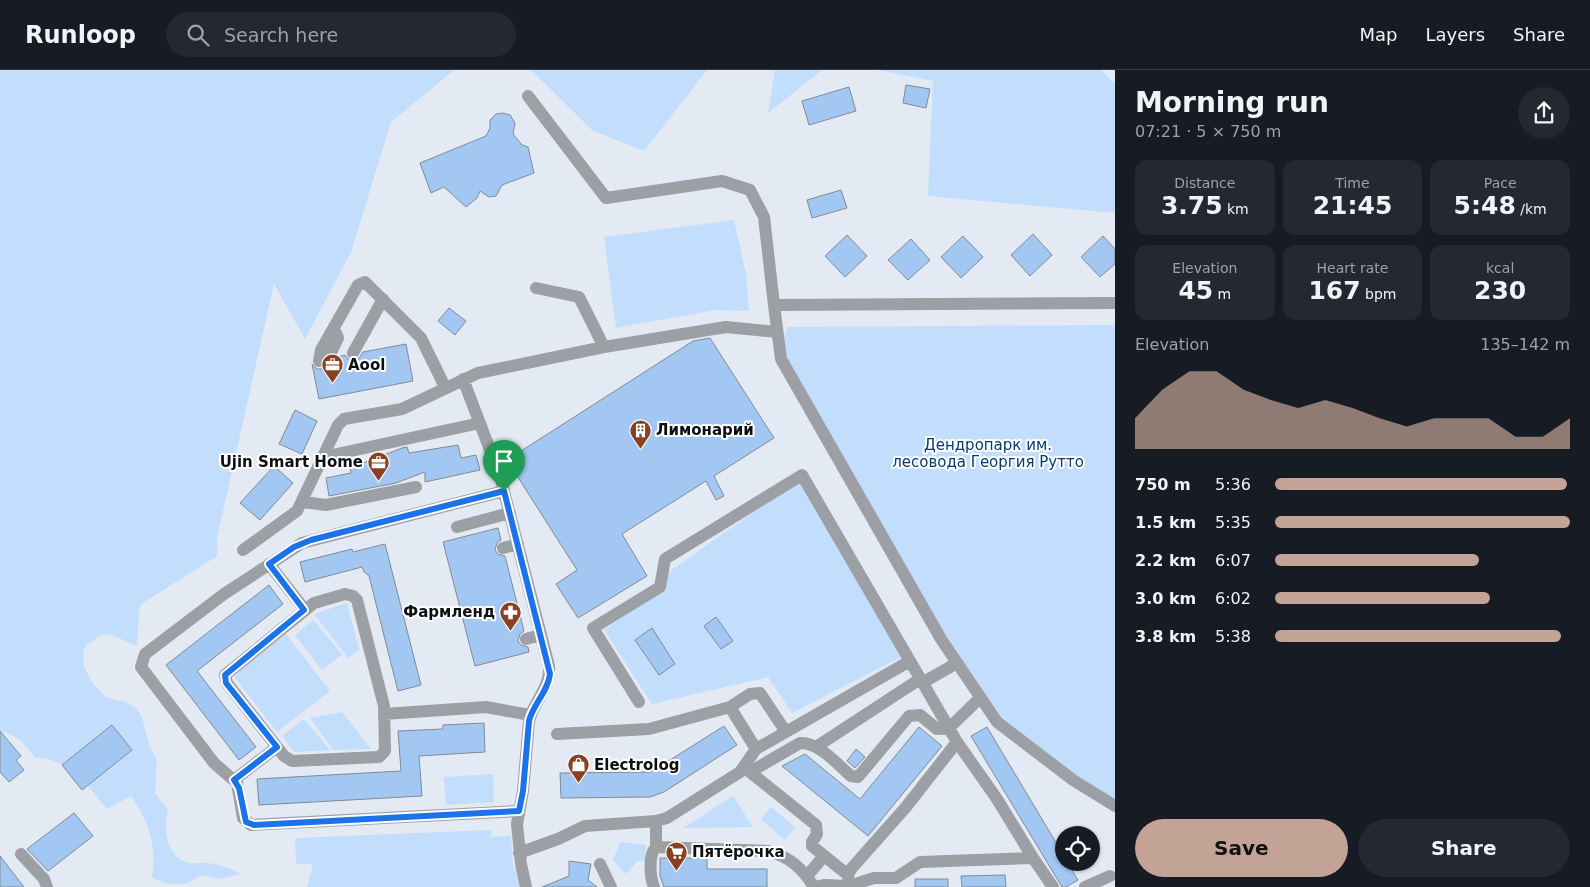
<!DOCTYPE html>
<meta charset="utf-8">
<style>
body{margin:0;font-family:"DejaVu Sans",sans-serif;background:#242831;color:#f1f3f6;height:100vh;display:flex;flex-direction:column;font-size:19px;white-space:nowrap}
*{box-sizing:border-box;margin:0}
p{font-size:16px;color:#9ea1a6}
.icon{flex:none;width:28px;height:28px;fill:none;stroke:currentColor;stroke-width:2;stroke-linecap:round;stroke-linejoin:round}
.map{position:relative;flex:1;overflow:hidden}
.drawer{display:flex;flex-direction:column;background:#171b24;width:475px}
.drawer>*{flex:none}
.tools{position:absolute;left:1055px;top:756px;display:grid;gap:10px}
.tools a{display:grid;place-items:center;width:45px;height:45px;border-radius:50%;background:#171b24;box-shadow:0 1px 4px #0004;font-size:25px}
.pin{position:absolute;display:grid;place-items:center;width:42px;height:42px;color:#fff;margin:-51px -21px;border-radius:50% 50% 50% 0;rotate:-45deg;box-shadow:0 0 5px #0007}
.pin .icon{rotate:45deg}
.round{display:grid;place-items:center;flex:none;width:52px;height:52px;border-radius:26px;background:#242831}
.summary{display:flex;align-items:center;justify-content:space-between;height:85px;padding:0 20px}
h1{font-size:28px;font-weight:700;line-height:38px}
.metrics{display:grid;grid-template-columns:repeat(3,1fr);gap:8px;height:85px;padding:5px 20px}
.metrics div{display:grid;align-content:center;border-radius:12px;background:#242831;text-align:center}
.metrics b{font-size:25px;font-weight:700}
.metrics small{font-size:14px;font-weight:400}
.metrics p{font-size:14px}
.chart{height:140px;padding:10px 20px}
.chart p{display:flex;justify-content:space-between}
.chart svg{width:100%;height:90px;margin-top:5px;fill:#c2a396;opacity:.7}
.action{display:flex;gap:10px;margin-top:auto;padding:10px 20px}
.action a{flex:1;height:58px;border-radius:30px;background:#c2a396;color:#111;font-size:20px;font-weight:700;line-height:58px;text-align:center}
.action a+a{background:#242831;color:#f1f3f6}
ul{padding:0 20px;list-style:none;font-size:16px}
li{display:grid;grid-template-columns:80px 60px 1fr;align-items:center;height:38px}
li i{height:12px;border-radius:6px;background:#c2a396}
header{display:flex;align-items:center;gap:30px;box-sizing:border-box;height:70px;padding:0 25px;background:#171b24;border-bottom:1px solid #363941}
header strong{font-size:24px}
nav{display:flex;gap:28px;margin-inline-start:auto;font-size:18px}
.search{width:350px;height:45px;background:#242831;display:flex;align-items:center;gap:12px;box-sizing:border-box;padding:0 18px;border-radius:28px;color:#9ea1a6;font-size:19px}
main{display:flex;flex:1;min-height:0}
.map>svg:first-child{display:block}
</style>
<header>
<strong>Runloop</strong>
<div class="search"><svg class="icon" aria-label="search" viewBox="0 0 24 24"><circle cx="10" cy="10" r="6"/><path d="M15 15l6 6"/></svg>Search here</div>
<nav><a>Map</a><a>Layers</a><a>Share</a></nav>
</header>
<main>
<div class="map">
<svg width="1115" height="817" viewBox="0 0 1115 817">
<rect width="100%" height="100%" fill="#e3eaf3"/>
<path fill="#c3ddfd" d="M0 0H454L391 52 351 182 305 269 274 214 217 468V486L141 534 139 542 137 576 110 564 101 565 86 575 83 582 84 597 93 614 106 627 128 633 137 639 142 647 149 675 157 690 155 723 168 740C163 756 166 784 184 791 192 795 200 792 207 793 219 794 230 798 240 804L219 809 202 805C182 817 175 817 152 808 157 776 149 752 131 726L107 739C87 715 70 688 35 688 26 675 17 664 0 661Z
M531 0H707L644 81 592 60Z
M775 0H822L768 43Z
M879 0H1101L1115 14V143L928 126 933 11Z
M734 150 746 204 749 241 715 240 616 258 604 167Z
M1115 255V730L1076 707 999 648 946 566 780 278 788 257Z
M799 410 905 585 792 643 768 607 652 634 604 560 664 517 670 501Z
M347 533 359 580 348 588 314 544Z
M314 550 342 585 322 600 295 565Z
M286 564 330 621 277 662 235 608 236 603Z
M342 642 371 679 333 680 310 648Z
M303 650H305L330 680 294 682 282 666Z
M493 704 494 732 446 735 444 707Z
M733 726 753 757 683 758Z
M771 737 795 757 785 770 761 749Z
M491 760V767L511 766 513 795 522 817H307L313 794H296L295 768Z
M620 772 646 775 645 791H638L626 804 613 790Z"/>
<path fill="#a2c7f3" stroke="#838a92" d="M906 15 930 19 926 38 903 33Z
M849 17 856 41 809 55 802 31Z
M503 43 510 45 515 53 513 64 522 75 528 77 534 103 502 115 496 126 489 127 480 121 477 128 466 137 444 117 431 123 420 93 486 66 490 58V50L496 44Z
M841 120 847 138 812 148 807 130Z
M1033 164 1052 185 1030 206 1011 185Z
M847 165 867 186 845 207 825 186Z
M963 166 983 187 961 208 941 187Z
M1103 166 1115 179V194L1100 207 1081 187Z
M911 169 930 190 908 210 888 190Z
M449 238 466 251 455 265 438 251Z
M710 268 774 368 714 406 724 426 716 430 706 411 622 464 647 506 578 548 556 514 577 500 507 390 693 271Z
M406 274 413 311 319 329 312 294 317 299H321L333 295 338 287 345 285 349 290 354 291 358 290 363 282Z
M295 340 317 351 302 384 279 374Z
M458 375 461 388 476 385 480 400 425 412V402L396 413 329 426 326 408 351 403 350 398 402 378 407 377 409 383Z
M274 396 293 413 260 450 240 433Z
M498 458 501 470 497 473 495 480 498 484 505 486 524 561 520 564 518 571 521 575 528 577 529 582 475 596 443 472Z
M385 474 421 615 398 621 369 506 364 502 362 497 305 512 300 492 352 479 353 482Z
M269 515 283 534 197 601 256 677 239 690 166 595Z
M716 547 733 571 721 579 704 556Z
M652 558 675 594 659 605 635 570Z
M484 653 485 682 419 686 422 726 259 735 257 709 401 701 398 661 443 659V655Z
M112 655 132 680 82 720 62 695Z
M724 656 737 675 664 722 650 727 561 728 560 703 651 702Z
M919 657 942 676 868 766 782 696 805 684 860 729Z
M987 657 1064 786V792H1067L1078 810 1066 817H1062L971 666Z
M0 661 21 686 16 690 24 700 9 712 0 702Z
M856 679 865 687 855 698 847 691Z
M74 743 93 766 48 801 27 779Z
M0 786 24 817H0Z
M660 788H707V799H767V817H664L660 806Z
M569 791 591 794 588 810 597 817H542L569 806Z
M1005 805 1006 817H962L961 806Z
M915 809H948V817H915Z"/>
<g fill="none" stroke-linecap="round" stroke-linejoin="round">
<path stroke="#9c9fa3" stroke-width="12" d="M528 26 606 128 722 111 750 120 764 147 774 235
M536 218 579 227 604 277 726 257 777 262
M1115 233 774 235 781 289 941 569 997 652 1073 710 1115 736
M353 283 383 229
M328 289 338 268 336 263 332 261
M319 291 321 280 358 215 365 212 421 268 445 317
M463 309 500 406 549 596C551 618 534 630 529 651L523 721 517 754 521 794 526 817
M323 387 480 353
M504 421 302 473 224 524 145 584 141 597 214 693 237 713 243 748 251 755 519 741
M303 432 326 435 416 417
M457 457 510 443
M503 478 518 474
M243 480 297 441 338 355 344 349 402 339 478 303 604 277
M269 494 305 540
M345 524 353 526 357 530 384 636 385 681 379 687 292 691 284 686 227 613 225 605 314 533Z
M526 569 541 565
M922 613 957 593
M639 632 593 558 660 517 665 489 802 405 910 591
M730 637 750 624 760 623 786 662
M384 644 486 637 530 645
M557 664 649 659 730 637 756 679
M816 677 920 609
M745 698 816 755 817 764 812 772V776L848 805
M750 702 800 673C819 672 838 695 851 706L858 707 909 646 920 645 937 659 949 658 980 628
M234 710 277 677
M656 777V751
M519 783 558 769 585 756 656 751 667 748 740 702 756 679 910 591 957 672
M21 784 44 809 47 817
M600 794 611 817
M807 806 824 786
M849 816 848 805 851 799 906 737 957 672 997 729 1033 788
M654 817C650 807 648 785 656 777L768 781C790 787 802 798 814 817
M815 817 824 815 849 816 874 808H896L920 792 1033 788 1053 817
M1085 817 1110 806"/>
</g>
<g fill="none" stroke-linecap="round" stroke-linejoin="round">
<defs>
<path id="route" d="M504 421 550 604C548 622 533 634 529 651L523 721 519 741 254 755 246 752 239 718 234 710 277 677 226 613 225 605 304 540 269 494 294 477 311 470Z"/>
</defs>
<use href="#route" stroke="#fff" stroke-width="10"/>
<use href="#route" stroke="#1a73e8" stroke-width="6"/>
</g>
<defs>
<symbol id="office-pin" viewBox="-11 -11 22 30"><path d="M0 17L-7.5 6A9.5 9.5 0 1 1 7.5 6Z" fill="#894121" stroke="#fff"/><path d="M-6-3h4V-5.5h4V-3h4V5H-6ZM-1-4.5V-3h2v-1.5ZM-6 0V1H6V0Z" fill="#fff"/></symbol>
<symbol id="building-pin" viewBox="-11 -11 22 30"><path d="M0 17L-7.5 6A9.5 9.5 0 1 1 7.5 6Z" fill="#894121" stroke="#fff"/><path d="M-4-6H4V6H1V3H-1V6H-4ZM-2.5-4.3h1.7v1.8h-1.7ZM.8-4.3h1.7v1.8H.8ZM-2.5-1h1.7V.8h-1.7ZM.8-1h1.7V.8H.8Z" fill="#fff"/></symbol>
<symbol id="pharmacy-pin" viewBox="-11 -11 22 30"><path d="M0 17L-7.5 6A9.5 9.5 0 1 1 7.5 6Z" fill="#894121" stroke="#fff"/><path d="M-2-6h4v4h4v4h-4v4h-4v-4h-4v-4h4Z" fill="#fff"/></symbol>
<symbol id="shop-pin" viewBox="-11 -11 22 30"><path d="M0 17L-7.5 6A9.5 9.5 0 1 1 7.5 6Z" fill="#894121" stroke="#fff"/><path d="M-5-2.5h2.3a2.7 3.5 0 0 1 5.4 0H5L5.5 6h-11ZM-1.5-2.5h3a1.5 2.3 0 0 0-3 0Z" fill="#fff"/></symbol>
<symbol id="supermarket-pin" viewBox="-11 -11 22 30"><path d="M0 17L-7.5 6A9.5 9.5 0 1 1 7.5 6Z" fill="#894121" stroke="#fff"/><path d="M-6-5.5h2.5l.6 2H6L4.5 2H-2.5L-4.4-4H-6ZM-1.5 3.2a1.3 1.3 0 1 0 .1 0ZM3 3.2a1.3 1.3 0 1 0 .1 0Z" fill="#fff"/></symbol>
</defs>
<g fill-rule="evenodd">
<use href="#office-pin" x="320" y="282" width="25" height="34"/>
<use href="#building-pin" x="628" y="348" width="25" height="34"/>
<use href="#office-pin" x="366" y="380" width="25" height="34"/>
<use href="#pharmacy-pin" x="498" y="530" width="25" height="34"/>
<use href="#shop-pin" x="566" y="682" width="25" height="34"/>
<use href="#supermarket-pin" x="664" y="770" width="25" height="34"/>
</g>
<g text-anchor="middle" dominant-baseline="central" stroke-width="4" stroke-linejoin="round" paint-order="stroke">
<g font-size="15" font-weight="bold" fill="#0d0f12" stroke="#fff" text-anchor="start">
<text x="348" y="295">Aool</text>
<text x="656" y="360">Лимонарий</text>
<text x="363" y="392" text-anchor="end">Ujin Smart Home</text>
<text x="495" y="542" text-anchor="end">Фармленд</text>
<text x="594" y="695">Electrolog</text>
<text x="692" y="782">Пятёрочка</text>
</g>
<g font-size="15" fill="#063b6f" stroke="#fff">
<text x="988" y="375">Дендропарк им.<tspan x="988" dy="17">лесовода Георгия Рутто</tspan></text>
</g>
</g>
</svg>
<div class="tools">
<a><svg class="icon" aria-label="locate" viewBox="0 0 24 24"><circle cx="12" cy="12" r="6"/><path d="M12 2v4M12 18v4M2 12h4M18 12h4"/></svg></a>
</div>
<div class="pin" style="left:504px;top:421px;background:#1e9e55"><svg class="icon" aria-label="arrive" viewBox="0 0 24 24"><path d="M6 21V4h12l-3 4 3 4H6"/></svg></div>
</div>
<section class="drawer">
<div class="summary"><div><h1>Morning run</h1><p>07:21 · 5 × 750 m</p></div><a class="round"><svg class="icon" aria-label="share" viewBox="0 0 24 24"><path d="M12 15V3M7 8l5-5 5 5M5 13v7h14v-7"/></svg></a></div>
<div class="metrics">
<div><p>Distance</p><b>3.75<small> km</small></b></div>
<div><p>Time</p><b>21:45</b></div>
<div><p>Pace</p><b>5:48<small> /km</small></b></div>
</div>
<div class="metrics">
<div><p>Elevation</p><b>45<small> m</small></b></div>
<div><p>Heart rate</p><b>167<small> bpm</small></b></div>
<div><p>kcal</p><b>230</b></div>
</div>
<div class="chart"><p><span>Elevation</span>135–142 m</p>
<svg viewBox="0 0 160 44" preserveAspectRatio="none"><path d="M0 44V29L10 15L20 6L30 6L40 15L50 20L60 24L70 20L80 24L90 29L100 33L110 29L120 29L130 29L140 38L150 38L160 29V44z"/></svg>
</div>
<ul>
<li><b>750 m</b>5:36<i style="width:99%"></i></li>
<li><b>1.5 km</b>5:35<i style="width:100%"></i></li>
<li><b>2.2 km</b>6:07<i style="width:69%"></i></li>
<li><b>3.0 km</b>6:02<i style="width:73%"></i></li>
<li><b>3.8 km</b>5:38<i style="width:97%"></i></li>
</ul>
<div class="action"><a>Save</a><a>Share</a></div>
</section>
</main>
